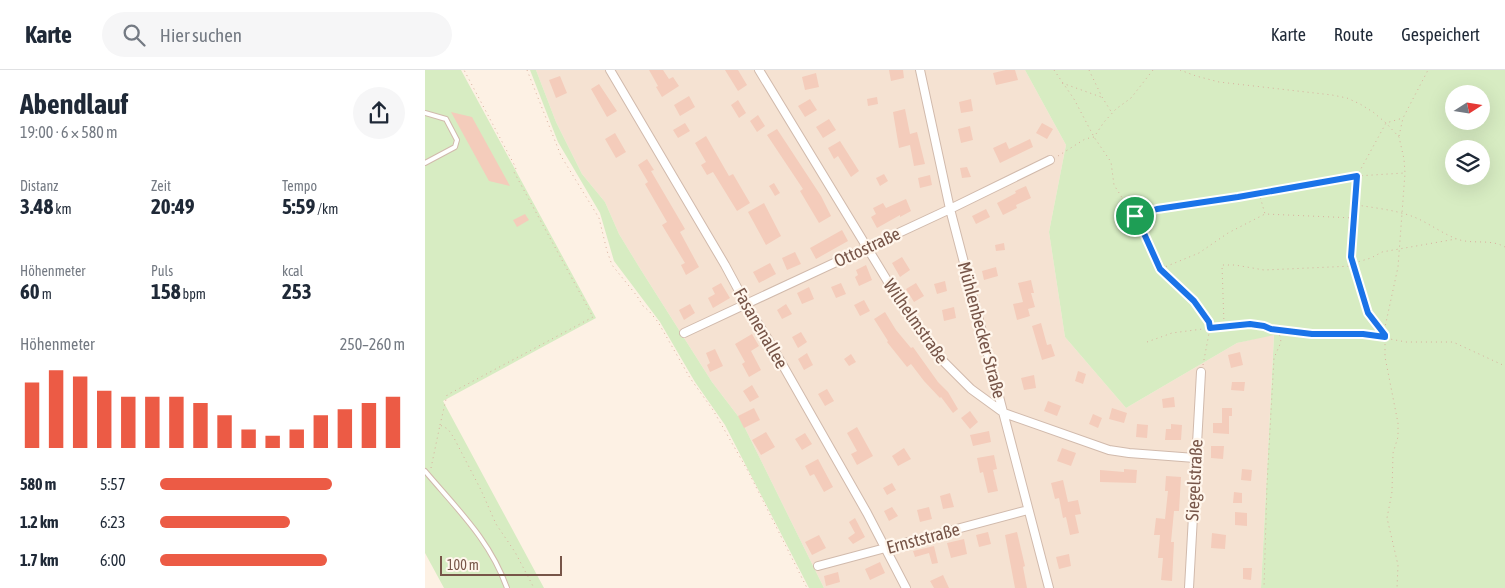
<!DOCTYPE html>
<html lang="de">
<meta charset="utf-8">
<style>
body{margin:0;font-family:"Asap Condensed",sans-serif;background:#f6f6f7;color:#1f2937;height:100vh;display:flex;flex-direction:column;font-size:19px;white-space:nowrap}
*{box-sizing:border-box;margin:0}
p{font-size:16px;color:#747a83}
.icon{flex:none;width:28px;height:28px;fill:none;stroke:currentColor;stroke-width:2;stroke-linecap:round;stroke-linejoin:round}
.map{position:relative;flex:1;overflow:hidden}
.details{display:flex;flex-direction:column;background:#fff;width:425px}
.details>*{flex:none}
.needle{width:32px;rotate:78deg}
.fabs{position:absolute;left:1020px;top:15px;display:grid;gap:10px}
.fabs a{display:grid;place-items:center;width:45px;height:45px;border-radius:50%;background:#fff;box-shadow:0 5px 20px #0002;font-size:25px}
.scale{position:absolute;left:15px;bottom:12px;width:122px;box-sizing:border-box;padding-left:5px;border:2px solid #775548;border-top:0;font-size:14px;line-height:18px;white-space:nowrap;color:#775548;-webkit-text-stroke:4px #fff6ec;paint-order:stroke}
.pin{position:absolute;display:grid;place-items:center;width:42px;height:42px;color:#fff;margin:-21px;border:2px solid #fff;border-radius:50%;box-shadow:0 1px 5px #0007}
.round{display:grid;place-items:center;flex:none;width:52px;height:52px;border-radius:26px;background:#f6f6f7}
.summary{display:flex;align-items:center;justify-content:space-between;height:85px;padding:0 20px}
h1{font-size:28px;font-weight:700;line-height:38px}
.metrics{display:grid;grid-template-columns:repeat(3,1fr);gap:8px;height:85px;padding:5px 20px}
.metrics div{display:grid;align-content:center}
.metrics b{font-size:21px;font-weight:700}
.metrics small{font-size:14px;font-weight:400}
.metrics p{font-size:14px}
.chart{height:140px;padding:10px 20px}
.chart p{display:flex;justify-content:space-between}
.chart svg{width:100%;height:90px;margin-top:5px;stroke:#ec5b45;stroke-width:6}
ul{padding:0 20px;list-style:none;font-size:16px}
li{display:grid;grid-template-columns:80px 60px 1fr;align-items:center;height:38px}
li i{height:12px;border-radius:6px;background:#ec5b45}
header{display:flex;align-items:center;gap:30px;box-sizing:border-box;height:70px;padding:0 25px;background:#fff;border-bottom:1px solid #e0e1e3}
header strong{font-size:24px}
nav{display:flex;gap:28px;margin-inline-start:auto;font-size:18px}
.search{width:350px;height:45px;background:#f6f6f7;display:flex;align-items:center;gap:12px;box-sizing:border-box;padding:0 18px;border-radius:28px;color:#747a83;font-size:19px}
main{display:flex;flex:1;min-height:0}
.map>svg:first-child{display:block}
</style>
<header>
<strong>Karte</strong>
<div class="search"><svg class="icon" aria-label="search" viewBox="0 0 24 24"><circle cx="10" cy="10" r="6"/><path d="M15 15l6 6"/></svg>Hier suchen</div>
<nav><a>Karte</a><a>Route</a><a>Gespeichert</a></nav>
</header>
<main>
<section class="details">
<div class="summary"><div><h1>Abendlauf</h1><p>19:00 · 6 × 580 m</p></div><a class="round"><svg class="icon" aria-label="share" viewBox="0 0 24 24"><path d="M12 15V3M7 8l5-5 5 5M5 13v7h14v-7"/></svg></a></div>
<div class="metrics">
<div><p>Distanz</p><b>3.48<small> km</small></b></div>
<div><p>Zeit</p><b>20:49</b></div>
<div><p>Tempo</p><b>5:59<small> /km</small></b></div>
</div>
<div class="metrics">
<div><p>Höhenmeter</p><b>60<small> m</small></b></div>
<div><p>Puls</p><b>158<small> bpm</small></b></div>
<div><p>kcal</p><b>253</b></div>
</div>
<div class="chart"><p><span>Höhenmeter</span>250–260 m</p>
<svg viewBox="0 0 160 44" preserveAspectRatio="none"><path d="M5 44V12M15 44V6M25 44V9M35 44V16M45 44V19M55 44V19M65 44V19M75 44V22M85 44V28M95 44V35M105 44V38M115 44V35M125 44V28M135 44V25M145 44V22M155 44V19"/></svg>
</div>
<ul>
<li><b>580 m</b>5:57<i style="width:70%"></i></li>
<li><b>1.2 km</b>6:23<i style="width:53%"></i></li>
<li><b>1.7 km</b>6:00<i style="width:68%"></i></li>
</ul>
</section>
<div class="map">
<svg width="1080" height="518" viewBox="0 0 1080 518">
<rect width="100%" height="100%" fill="#fdf1e4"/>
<path fill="#f5e2d2" d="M111 0H600L641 75 624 162 640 267 701 338 812 273 849 264 836 518H399L316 350 287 312 216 200 194 164 180 132 157 104 131 52Z"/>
<path fill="#d7ecc2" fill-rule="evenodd" d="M0 0H36L171 248 18 331 119 518H19L0 483Z
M105 0H111L131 52 157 104 180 132 194 164 216 200 287 312 316 350 399 518H384L300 355 270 312 235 252 189 191 175 143 133 72Z
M600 0H1080V518H836L849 265 812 273 701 338 640 267 624 162 641 75ZM1029 24H1056V51H1029ZM1029 79H1056V106H1029Z"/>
<path fill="#f4ccbb" d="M224 0H238L244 9 248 7 254 16 237 27 231 17 233 16Z
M300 0H313L322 15 313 21Z
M464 0H478L479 8 466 11Z
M581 0H590L593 10 571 15 568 3Z
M391 3 394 17 380 20 377 7Z
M135 6 142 23 131 28 124 10Z
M174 14 192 41 182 47 166 19Z
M264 26 270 37 255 46 249 35Z
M452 27 453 34 443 36 442 29Z
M385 29 392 40 380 47 373 36Z
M546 29 548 41 536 43 534 32Z
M313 30 321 43 314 48 306 35Z
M480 39 485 64 492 62 500 94 489 96 485 75 474 78 468 42Z
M26 42 47 47 85 116 64 111Z
M333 45 340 56 332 62 325 51Z
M404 49 411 60 398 68 391 57Z
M260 53 265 61 253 68 248 60Z
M617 53 628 59 622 69 611 63Z
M545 56 548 70 536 73 533 59Z
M352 59 396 126 406 146 394 153 375 121 378 119 342 65Z
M190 63 201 82 191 88 180 69Z
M281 66 304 106 308 104 325 133 312 141 288 102 282 105 276 95 281 92 270 73Z
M605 69 608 77 575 93 568 78 581 72 584 79Z
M415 71 434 101 426 107 413 86 409 89 403 78Z
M222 89 229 100 226 101 260 159 255 162 274 197 261 205 256 195 260 193 237 155 242 152 220 114 223 112 213 95Z
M542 97 546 107 537 108 535 98Z
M459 104 463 111 455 116 451 108Z
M505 105 507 115 495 118 493 108Z
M349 113 355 123 350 126 344 116Z
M601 116 606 128 591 135 592 138 578 145 572 133 591 123 590 121Z
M481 129 486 141 475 147V145L452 158 446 147 451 144 448 138 458 133 461 138Z
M339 133 356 166 341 175 323 142Z
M561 139 565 147 551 154 547 146Z
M100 144 104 150 92 157 88 150Z
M417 160 423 171 391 189 385 178Z
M579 173 580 180 571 181 570 175Z
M370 182 376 194 362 200 357 188Z
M477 187 485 200 475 207 467 193Z
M345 193 351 204 334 213 328 202Z
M441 195 447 210 434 216 430 207 433 205 431 200Z
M571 197 573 206 559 210 557 201Z
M606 210 609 223H606L610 237 603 239 605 246 592 250 588 234 598 232 593 213Z
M520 211 522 221 512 224 509 214Z
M296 213 305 228 288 238 283 228 290 224 287 218Z
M416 213 421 224 411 228 406 217Z
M491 213 499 226 489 232 481 219Z
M384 217 389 229 377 234 372 223Z
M439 230 445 241 435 246 429 235Z
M265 234 270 243 259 250 254 240Z
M361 234 367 244 357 249 352 240Z
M529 237 531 248 519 251 517 240Z
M460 242 471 260 486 278 488 277 513 312 523 322 533 339 528 343 516 327 515 328 499 311 486 294 482 297 462 272 463 271 449 249Z
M616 253 622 275 626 274 630 286 617 290 607 256Z
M376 262 382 272 373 278 367 267Z
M327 264 334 276 326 281 336 300 324 307 317 294 320 292 310 274Z
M290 279 298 296 285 302 282 295 285 293 281 283Z
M815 282 818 295 806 298 803 285Z
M382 283 388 295 379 300 373 289Z
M426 284 431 292 424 296 419 289Z
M653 301 661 304 658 314 650 311Z
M609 305 611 318 599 320 596 308Z
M807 312H820L819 321 806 320Z
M327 315 334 327 325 332 318 321Z
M402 319 409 331 400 336 393 324Z
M749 327 750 337 738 338 737 329Z
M623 331 636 336 632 346 619 341Z
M329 338 335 350 319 358 313 346Z
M687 338 702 343 699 353 684 349Z
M797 338H807V346H804V364L788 363V353H797Z
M545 341 553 352 545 359 536 348Z
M668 344 677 348 673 358 664 354Z
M712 354 723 355 722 368 711 367Z
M746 354 757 355 756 370H740L741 359H746Z
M432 357 448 386 432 395 426 384 432 381 422 363Z
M564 361 566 372 548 376 545 365Z
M341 362 350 377 336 385 327 370Z
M380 363 387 374 377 380 370 369Z
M786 376H799L798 389 786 388Z
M479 378 486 389 473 396 467 386Z
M637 378 651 383 646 396 632 391Z
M569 385 572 399 568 400 573 421 563 423 558 402 555 403 552 388Z
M393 389 408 417 399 422 389 404 385 406 380 396Z
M699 399 712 400 711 413 675 412V400L699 402Z
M817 399 827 400 826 411 816 410Z
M741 406 756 407 754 441H749L746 472H749L747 511 736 510 738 488H733L735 465H729L731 448 740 449 743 421H740Z
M638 410 643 432 653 430 656 444 650 445 654 463 645 465 641 447 638 448 634 428 630 429 626 413Z
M467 413 471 420 462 425 458 418Z
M809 422 817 423V433H808Z
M525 423 529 437 518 439 515 426Z
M467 437 473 446 464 451 459 441Z
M504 437 507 449 495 452 492 440Z
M810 442 822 443V456L810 455Z
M430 448 440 467 428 474 423 468 430 463 424 452Z
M563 462 566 474 554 477 551 465Z
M592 462 600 496 598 497 602 518H590L580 465Z
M787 463 801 465 800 479 786 478Z
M394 465 401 478 387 485 380 472Z
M539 469 542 484 526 488 522 473Z
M509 476 513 493 507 494 504 483 490 487 488 481Z
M644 484 646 496 634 499 631 487Z
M455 492 460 503 445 510 440 499Z
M818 498H827L826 510 818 509Z
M413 502 415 512 401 516 399 506Z
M518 505 524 518H509L505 511Z"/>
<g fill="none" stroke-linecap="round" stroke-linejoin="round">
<defs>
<path id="lane" d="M0 43 21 49 32 70 30 77 0 93
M0 401C32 439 65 470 82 518"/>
<path id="street" d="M185 0 300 195 321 234 344 271 442 443 481 518
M334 0 485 248 515 288 546 319 579 343 684 380 704 383 770 388
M495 0 525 139 624 518
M259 263 525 139 625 90
M393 496 603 440
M764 518 776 302"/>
</defs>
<use href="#lane" stroke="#d1baac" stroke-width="6"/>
<use href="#street" stroke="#d1baac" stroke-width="10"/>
<path stroke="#d9af9e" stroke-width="1" stroke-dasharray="1 4" stroke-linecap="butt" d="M102 0 136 86 174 148 182 181 187 195 212 226 218 236 224 241 233 252 265 308 288 340 323 401 382 518
M629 0 649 29 669 67 686 92 689 115 717 159 735 199
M664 0 677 27 687 43
M755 0 771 6 794 12 907 25 922 28 935 34 948 42 961 53 974 67 979 89 980 103 973 197 960 257V287L973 353V367L968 383 967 422 962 448 973 495 972 518
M637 13 676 27
M974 66 978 48 1003 0
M633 86 660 69 669 67 679 52 691 39 706 28 728 0
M932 135C950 138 971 140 989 147 1004 153 1019 165 1035 170 1050 174 1066 169 1080 177
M711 146 733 139 834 123
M929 148 840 144 834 123 932 106 979 103
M929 193 946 188 957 182 1031 169
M799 254 797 195H810L839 200 928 196
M847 259 887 264H938L981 272H1028L1080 296
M959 264 943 243 926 187 932 106 961 53 978 48
M722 272 747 263 785 258C782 237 750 213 735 199L774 183 803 163 840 144
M778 295 785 258C804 255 841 249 855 266L856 272 849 288 842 414 839 518
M15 355 22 325 168 247 89 102 91 98 39 0
M6 398 15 355 23 359 29 368 56 420 71 454 90 482 109 518"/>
<use href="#lane" stroke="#fff" stroke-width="4"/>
<use href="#street" stroke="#fff" stroke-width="8"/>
</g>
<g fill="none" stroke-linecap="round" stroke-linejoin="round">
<defs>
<path id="route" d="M932 106 926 187 943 243 960 265V267L938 264H887L846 259 839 256 825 254 785 258 784 252 769 231 735 199 717 159 710 146 732 139 813 127Z"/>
</defs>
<use href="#route" stroke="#fff" stroke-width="10"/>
<use href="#route" stroke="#1a73e8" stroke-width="6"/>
</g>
<g text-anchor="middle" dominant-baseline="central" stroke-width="4.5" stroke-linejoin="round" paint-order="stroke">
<g font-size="18" fill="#775548" stroke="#fff6ec">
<text transform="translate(442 177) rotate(-25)">Ottostraße</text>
<text transform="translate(491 251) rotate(55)">Wilhelmstraße</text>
<text transform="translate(336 258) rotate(60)">Fasanenallee</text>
<text transform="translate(557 260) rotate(75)">Mühlenbecker Straße</text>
<text transform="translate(769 410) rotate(-87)">Siegelstraße</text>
<text transform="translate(498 468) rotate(-15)">Ernststraße</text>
</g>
</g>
</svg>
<div class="fabs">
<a><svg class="needle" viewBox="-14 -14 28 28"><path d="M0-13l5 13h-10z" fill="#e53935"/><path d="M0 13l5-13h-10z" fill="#747a83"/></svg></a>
<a><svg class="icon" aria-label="layers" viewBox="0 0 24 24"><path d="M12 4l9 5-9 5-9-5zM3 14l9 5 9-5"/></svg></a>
</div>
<div class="scale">100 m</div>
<div class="pin" style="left:710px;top:146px;background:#1e9e55"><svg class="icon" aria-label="arrive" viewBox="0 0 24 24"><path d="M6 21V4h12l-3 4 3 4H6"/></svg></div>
</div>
</main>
